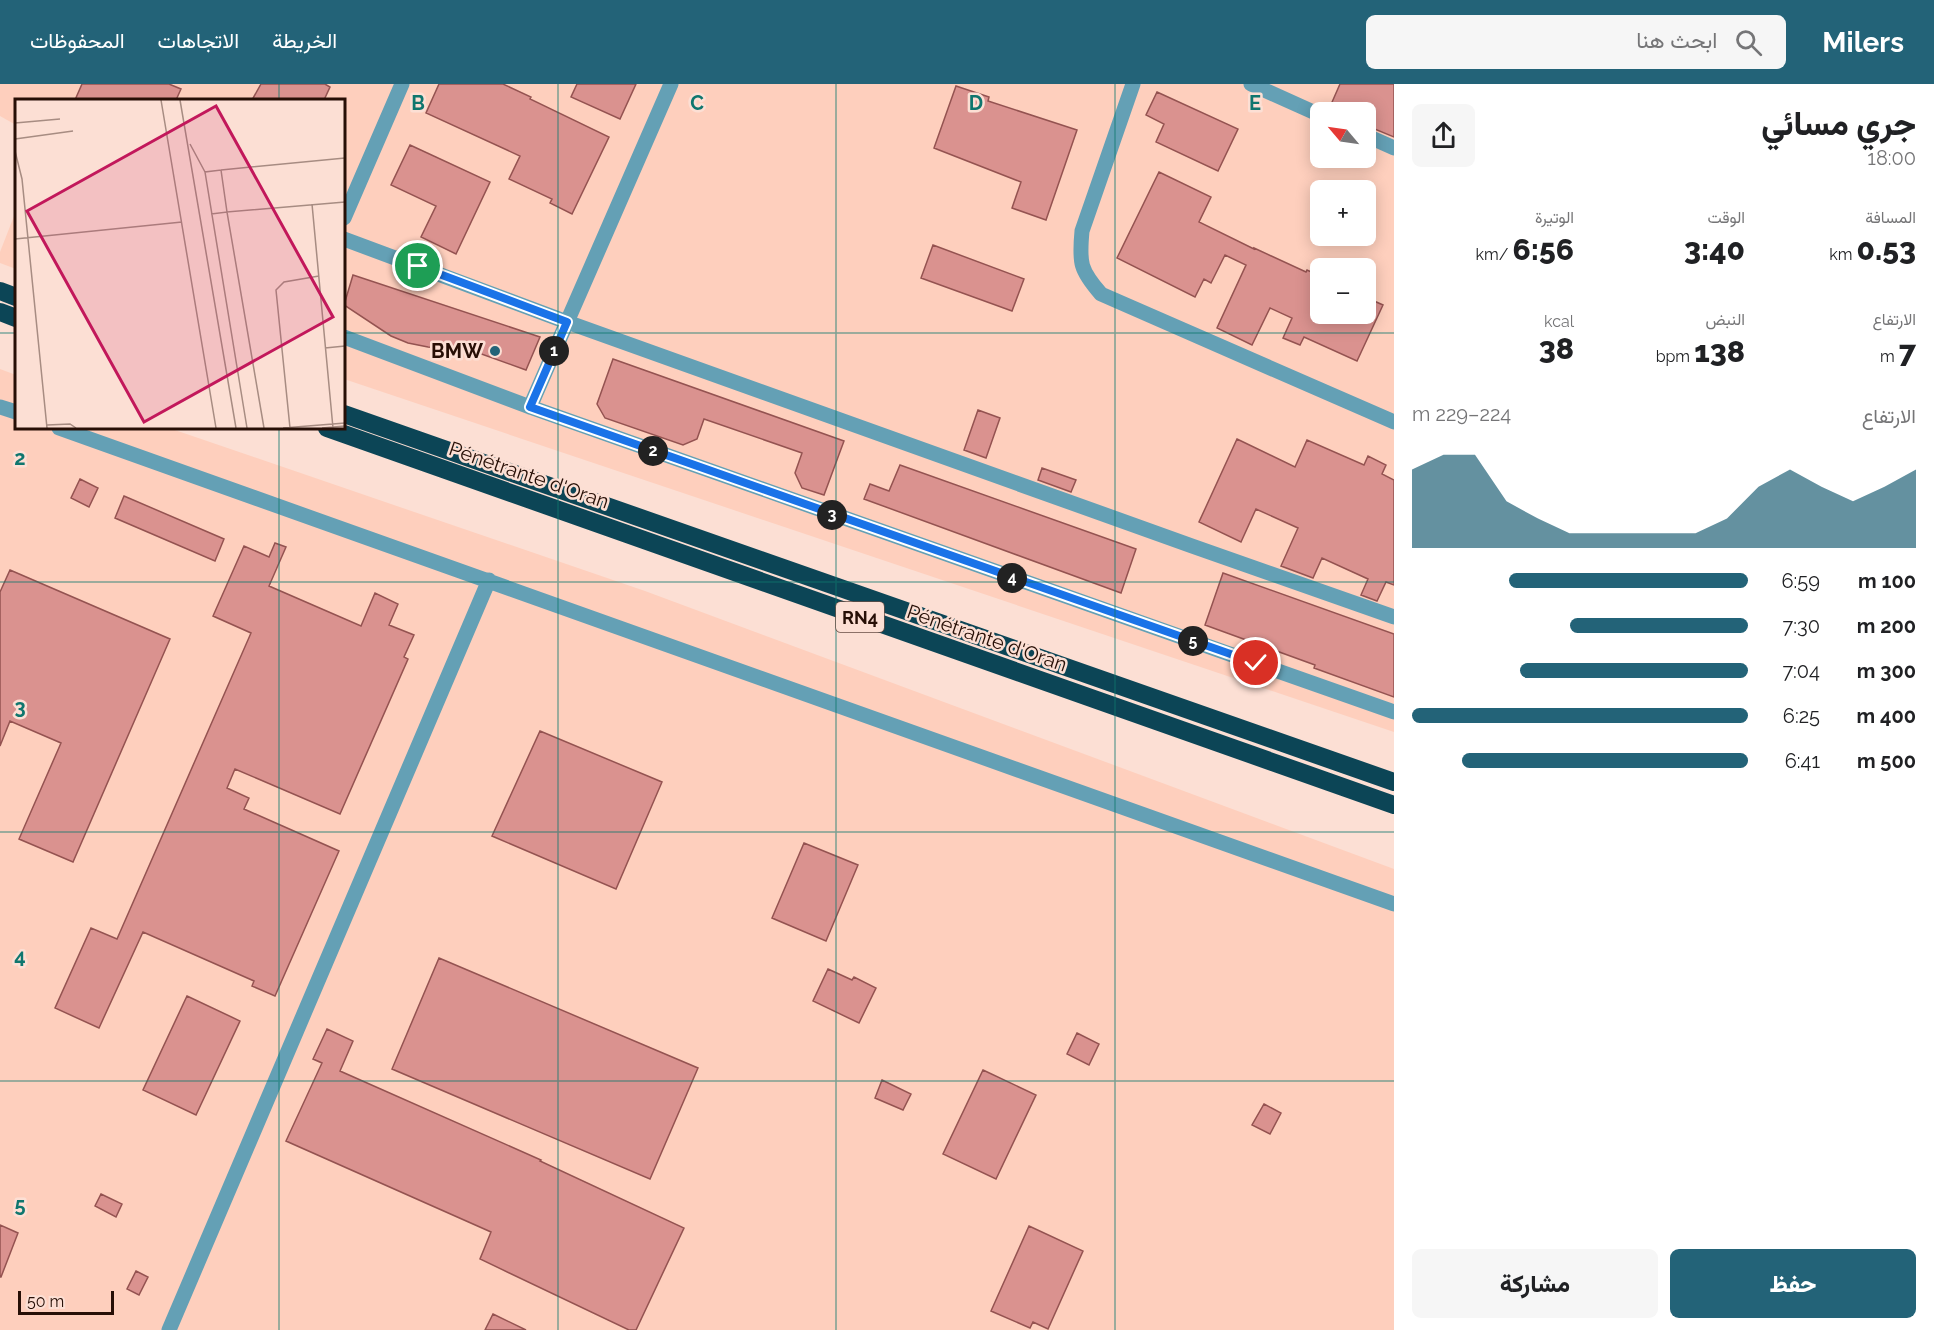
<!DOCTYPE html>
<html lang="ar">
<meta charset="utf-8">
<style>
body{margin:0;font-family:Raleway,Vazirmatn,sans-serif;background:#f6f6f6;color:#202124;direction:rtl;height:100vh;display:flex;flex-direction:column;font-size:22px;white-space:nowrap}
*{box-sizing:border-box;margin:0}
p{font-size:20px;color:#757577}
.icon{flex:none;width:33px;height:33px;fill:none;stroke:currentColor;stroke-width:2;stroke-linecap:round;stroke-linejoin:round}
.map{position:relative;flex:1;overflow:hidden;direction:ltr}
.side{display:flex;flex-direction:column;background:#fff;width:540px}
.side>*{flex:none}
.needle{width:39px;rotate:299deg}
.fabs{position:absolute;left:1310px;top:18px;display:grid;gap:12px}
.fabs a{display:grid;place-items:center;width:66px;height:66px;border-radius:9px;background:#fff;box-shadow:0 3px 15px #0003;font-size:30px}
.scale{position:absolute;left:18px;bottom:15px;width:96px;box-sizing:border-box;padding-left:6px;border:3px solid #270f06;border-top:0;font-size:16px;line-height:21px;white-space:nowrap;color:#270f06;-webkit-text-stroke:4px #fcdfd4;paint-order:stroke}
.pin{position:absolute;display:grid;place-items:center;width:51px;height:51px;color:#fff;margin:-26px;border:3px solid #fff;border-radius:50%;box-shadow:0 2px 6px #0007}
.km{position:absolute;width:30px;height:30px;margin:-15px;border-radius:50%;background:#222;color:#fff;font-size:16px;line-height:30px;text-align:center}
.round{display:grid;place-items:center;flex:none;width:63px;height:63px;border-radius:9px;background:#f6f6f6}
.head{display:flex;align-items:center;justify-content:space-between;height:102px;padding:0 18px}
h1{font-size:33px;font-weight:800;line-height:45px}
.stats{display:grid;grid-template-columns:repeat(3,1fr);gap:9px;height:102px;padding:6px 18px}
.stats div{display:grid;align-content:center}
.stats b{font-size:30px;font-weight:800}
.stats small{font-size:16px;font-weight:400}
.stats p{font-size:16px}
.chart{height:168px;padding:12px 18px}
.chart p{display:flex;justify-content:space-between}
.chart svg{width:100%;height:108px;margin-top:6px;fill:#236378;opacity:.7}
.action{display:flex;gap:12px;margin-top:auto;padding:12px 18px}
.action a{flex:1;height:69px;border-radius:9px;background:#236378;color:#fff;font-size:24px;font-weight:800;line-height:69px;text-align:center}
.action a+a{background:#f6f6f6;color:#202124}
ul{padding:0 18px;list-style:none;font-size:20px}
li{display:grid;grid-template-columns:96px 72px 1fr;align-items:center;height:45px}
li i{height:15px;border-radius:8px;background:#236378}
header{display:flex;align-items:center;gap:36px;box-sizing:border-box;height:84px;padding:0 30px;background:#236378;color:#fff}
header strong{font-size:28px}
nav{display:flex;gap:33px;margin-inline-start:auto;font-size:21px}
.search{width:420px;height:54px;background:#f6f6f6;display:flex;align-items:center;gap:15px;box-sizing:border-box;padding:0 21px;border-radius:9px;color:#757577;font-size:22px}
main{display:flex;flex:1;min-height:0}
.map>svg:first-child{display:block}
</style>
<header>
<strong>Milers</strong>
<div class="search"><svg class="icon" aria-label="search" viewBox="0 0 24 24"><circle cx="10" cy="10" r="6"/><path d="M15 15l6 6"/></svg>ابحث هنا</div>
<nav><a>الخريطة</a><a>الاتجاهات</a><a>المحفوظات</a></nav>
</header>
<main>
<section class="side">
<div class="head"><div><h1>جري مسائي</h1><p>18:00</p></div><a class="round"><svg class="icon" aria-label="share" viewBox="0 0 24 24"><path d="M12 15V3M7 8l5-5 5 5M5 13v7h14v-7"/></svg></a></div>
<div class="stats">
<div><p>المسافة</p><b>0.53<small> km</small></b></div>
<div><p>الوقت</p><b>3:40</b></div>
<div><p>الوتيرة</p><b>6:56<small> /km</small></b></div>
</div>
<div class="stats">
<div><p>الارتفاع</p><b>7<small> m</small></b></div>
<div><p>النبض</p><b>138<small> bpm</small></b></div>
<div><p>kcal</p><b>38</b></div>
</div>
<div class="chart"><p><span>الارتفاع</span>224–229 m</p>
<svg viewBox="0 0 160 44" preserveAspectRatio="none"><path d="M0 44V12L10 6L20 6L30 25L40 32L50 38L60 38L70 38L80 38L90 38L100 32L110 19L120 12L130 19L140 25L150 19L160 12V44z"/></svg>
</div>
<ul>
<li><b>100 m</b>6:59<i style="width:71%"></i></li>
<li><b>200 m</b>7:30<i style="width:53%"></i></li>
<li><b>300 m</b>7:04<i style="width:68%"></i></li>
<li><b>400 m</b>6:25<i style="width:100%"></i></li>
<li><b>500 m</b>6:41<i style="width:85%"></i></li>
</ul>
<div class="action"><a>حفظ</a><a>مشاركة</a></div>
</section>
<div class="map">
<svg width="1394" height="1246" viewBox="0 0 1394 1246">
<rect width="100%" height="100%" fill="#fcdfd4"/>
<path fill="#fecfbd" fill-rule="evenodd" d="M0 0H1394V648L344 295V16H16V41L0 32ZM1320 28H1365V74H1320ZM1320 106H1365V152H1320ZM1320 184H1365V230H1320Z
M16 127V185L0 179V168Z
M0 285 16 291V344H169L645 507 1394 785V1246H0Z"/>
<path fill="#da928f" stroke="#945351" stroke-width="1.5" d="M82 0H169L181 5 176 16H75Z
M261 0H325L330 3 324 16H252Z
M439 0H503L531 13 530 15 609 53 572 130 550 119 552 115 509 95 520 72 426 29Z
M577 0H636L620 35 571 13Z
M1340 0H1394V53L1365 41V28H1337L1329 25Z
M956 2 989 13 988 17 1077 46 1046 136 1012 124 1021 98 934 64Z
M1157 8 1238 45 1218 87 1156 58 1164 40 1146 31Z
M410 61 490 98 456 170 421 153 436 122 391 101Z
M1159 88 1211 113 1199 138 1254 165V164L1306 188 1307 186 1320 192V230H1365V213L1383 221 1357 277 1304 253 1300 261 1283 254 1292 234 1270 224 1252 261 1217 244 1246 181 1225 171 1211 199 1204 195 1195 213 1117 174Z
M933 161 1024 195 1012 227 921 194Z
M353 191 540 253 526 286 462 263 461 266 438 262 437 264 428 263 408 259 391 252 344 221Z
M613 275 844 357 824 411 802 404 795 389 802 369 704 335 697 355 683 361 605 334 597 320Z
M978 326 1000 334 986 374 964 366Z
M1237 355 1295 383 1307 356 1364 381 1368 372 1386 381 1382 390 1394 396V501L1386 498 1377 517 1361 511 1368 495 1322 474 1313 494 1281 482 1298 444 1256 425 1241 458 1199 438Z
M900 381 1136 465 1121 509 864 415 870 400 889 407Z
M1042 384 1076 396 1071 408 1038 396Z
M80 395 98 404 89 423 71 414Z
M124 412 224 455 215 477 115 434Z
M275 459 286 463 269 502 361 542 375 509 398 520 389 541 414 551 404 573 408 575 340 730 235 685 227 704 249 714 244 725 339 767 275 912 252 902 254 897 143 848 99 944 55 924 91 844 117 855 251 549 213 532 244 462 269 473Z
M10 486 170 555 73 778 19 755 61 659 10 637 0 662V508Z
M1223 489 1394 550V613L1314 584 1315 581 1205 541Z
M540 647 662 698 616 805 492 752Z
M804 759 858 781 826 857 772 834Z
M439 874 698 984 650 1095 392 985Z
M828 885 852 896 854 893 876 904 859 939 813 917Z
M187 912 240 937 196 1031 143 1006Z
M327 945 353 957 340 987 541 1076 540 1077 684 1144 636 1246H629L480 1175 491 1148 286 1057 322 979 313 975Z
M1077 949 1099 960 1089 981 1067 970Z
M983 986 1036 1011 996 1095 943 1070Z
M882 996 911 1010 903 1026 875 1014Z
M1264 1020 1281 1029 1270 1050 1252 1041Z
M101 1110 122 1120 116 1133 95 1122Z
M0 1141 18 1149 1 1193H0Z
M1029 1142 1083 1167 1048 1245 1033 1238 1030 1244 991 1227Z
M136 1187 148 1193 139 1211 127 1205Z
M493 1230 526 1246H485Z"/>
<g fill="none" stroke-linecap="round" stroke-linejoin="round">
<path stroke="#64a0b5" stroke-width="15" d="M1133 0 1082 147C1079 179 1080 186 1101 210L1394 338
M1251 0 1320 31
M1365 51 1394 64
M344 134 402 0
M344 253 530 323 1394 628
M0 323 16 328
M530 323 567 238 1192 462 1394 533
M59 344 1394 820
M169 1246 489 496"/>
<path stroke="#64a0b5" stroke-width="15" d="M344 155 567 238 671 0"/>
<path stroke="#0c4556" stroke-width="18" d="M0 207 16 213
M0 228 16 234
M344 330 1394 698
M327 344 1394 721"/>
</g>
<g fill="none" stroke-linecap="round" stroke-linejoin="round">
<defs>
<path id="route" d="M418 182 567 238 530 323 1256 579"/>
</defs>
<use href="#route" stroke="#fff" stroke-width="12"/>
<use href="#route" stroke="#1a73e8" stroke-width="8"/>
</g>
<path fill="none" stroke="#0f766e" stroke-width="1.5" stroke-opacity="0.55" d="M279 0V16M558 0V1246M836 0V1246M1115 0V1246M0 249H16M344 249H1394M279 344V1246M0 498H1394M0 748H1394M0 997H1394"/>
<circle fill="#236378" stroke="#fcdfd4" stroke-width="2" cx="495" cy="267" r="6"/>
<g text-anchor="middle" dominant-baseline="central" stroke-width="5" stroke-linejoin="round" paint-order="stroke">
<rect fill="#fcdfd4" stroke="#674d44" stroke-width="1.5" x="836" y="518" width="48" height="30" rx="4.5"/>
<g font-size="18" font-weight="bold" fill="#270f06">
<text x="860" y="533">RN4</text>
</g>
<g font-size="20" font-weight="bold" fill="#270f06" stroke="#fcdfd4" text-anchor="end">
<text x="483" y="267">BMW</text>
</g>
<g font-size="20" fill="#270f06" stroke="#fcdfd4">
<text transform="translate(529 391) rotate(19)">Pénétrante d'Oran</text>
<text transform="translate(987 554) rotate(19)">Pénétrante d'Oran</text>
</g>
</g>
<g transform="translate(15 15)">
<rect width="330" height="330" fill="#fcdfd4"/>
<path fill="none" stroke="#a78c82" stroke-width="1.5" d="M146 1 201 329M165 1 221 329M0 24 45 20M0 40 58 32M175 45 190 73M0 52 7 80 32 329M206 71 330 59M297 105 318 329M196 115 212 113 249 329M0 140 167 123M310 249 330 247M32 326 55 325 61 329M232 329 190 73 206 71 212 113 330 103M268 329 330 324M275 329 261 191 269 183 304 177M307 329 330 327"/>
<path fill="#c2185b" fill-opacity="0.15" stroke="#c2185b" stroke-width="3" d="M201 7 318 218 129 323 12 112Z"/>
<rect width="330" height="330" fill="none" stroke="#270f06" stroke-width="3"/>
</g>
<g font-size="20" text-anchor="middle" font-weight="bold" fill="#0f766e" stroke="#fcdfd4" stroke-width="5" stroke-linejoin="round" paint-order="stroke">
<text x="418" y="26">B</text>
<text x="697" y="26">C</text>
<text x="976" y="26">D</text>
<text x="1255" y="26">E</text>
<text x="20" y="381">2</text>
<text x="20" y="630">3</text>
<text x="20" y="879">4</text>
<text x="20" y="1128">5</text>
</g>
</svg>
<div class="fabs">
<a><svg class="needle" viewBox="-14 -14 28 28"><path d="M0-13l5 13h-10z" fill="#e53935"/><path d="M0 13l5-13h-10z" fill="#757577"/></svg></a>
<a>+</a>
<a>−</a>
</div>
<div class="scale">50 m</div>
<div class="pin" style="left:418px;top:182px;background:#1e9e55"><svg class="icon" aria-label="arrive" viewBox="0 0 24 24"><path d="M6 21V4h12l-3 4 3 4H6"/></svg></div>
<div class="pin" style="left:1256px;top:579px;background:#d93025"><svg class="icon" aria-label="check" viewBox="0 0 24 24"><path d="M5 12l5 5 9-10"/></svg></div>
<b class="km" style="left:554px;top:267px">1</b>
<b class="km" style="left:653px;top:367px">2</b>
<b class="km" style="left:832px;top:431px">3</b>
<b class="km" style="left:1012px;top:494px">4</b>
<b class="km" style="left:1193px;top:557px">5</b>
</div>
</main>
